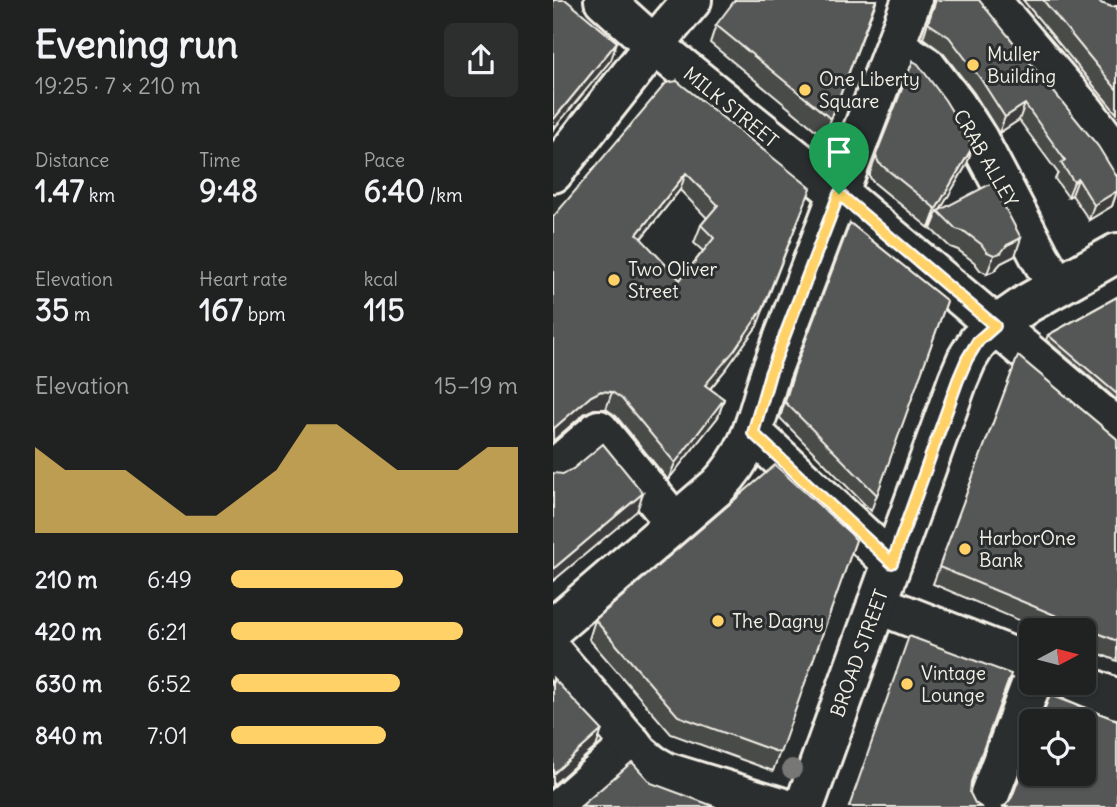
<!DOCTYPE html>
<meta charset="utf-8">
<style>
body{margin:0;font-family:Delius,sans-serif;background:#2d2f2f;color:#f1f3f6;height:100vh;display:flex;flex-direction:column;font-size:26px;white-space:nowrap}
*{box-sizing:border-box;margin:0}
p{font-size:23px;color:#a2a4a5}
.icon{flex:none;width:38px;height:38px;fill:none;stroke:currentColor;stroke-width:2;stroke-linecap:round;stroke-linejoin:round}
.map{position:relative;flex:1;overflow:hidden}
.sheet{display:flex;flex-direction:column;background:#202222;width:553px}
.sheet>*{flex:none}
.needle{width:46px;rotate:83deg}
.controls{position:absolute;left:466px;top:618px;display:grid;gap:14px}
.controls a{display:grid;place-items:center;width:77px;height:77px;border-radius:10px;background:#202222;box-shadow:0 2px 5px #0004,0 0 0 2px #3d3f40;font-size:35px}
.pin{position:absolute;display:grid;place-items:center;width:60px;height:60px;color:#fff;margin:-72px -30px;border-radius:50% 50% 50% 0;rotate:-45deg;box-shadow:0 0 7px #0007}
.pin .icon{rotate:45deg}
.round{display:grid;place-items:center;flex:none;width:74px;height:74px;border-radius:10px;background:#2d2f2f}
.head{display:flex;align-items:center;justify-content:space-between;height:119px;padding:0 35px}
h1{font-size:38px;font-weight:700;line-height:52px}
.figures{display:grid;grid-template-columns:repeat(3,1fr);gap:10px;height:119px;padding:7px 35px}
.figures div{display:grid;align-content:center}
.figures b{font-size:30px;font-weight:700}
.figures small{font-size:19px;font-weight:400}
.figures p{font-size:19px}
.chart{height:196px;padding:14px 35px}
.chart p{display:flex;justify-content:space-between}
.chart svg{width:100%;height:126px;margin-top:7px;fill:#ffd166;opacity:.7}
ul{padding:0 35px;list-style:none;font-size:23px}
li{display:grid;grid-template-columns:112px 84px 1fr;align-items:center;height:52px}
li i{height:18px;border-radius:9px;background:#ffd166}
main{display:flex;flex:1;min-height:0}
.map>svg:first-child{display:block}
</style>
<main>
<section class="sheet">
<div class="head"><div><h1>Evening run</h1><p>19:25 · 7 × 210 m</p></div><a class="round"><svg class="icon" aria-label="share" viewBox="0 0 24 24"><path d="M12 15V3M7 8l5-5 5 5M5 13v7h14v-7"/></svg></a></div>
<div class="figures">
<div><p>Distance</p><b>1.47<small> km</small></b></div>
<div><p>Time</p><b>9:48</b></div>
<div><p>Pace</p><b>6:40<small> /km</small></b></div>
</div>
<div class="figures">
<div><p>Elevation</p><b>35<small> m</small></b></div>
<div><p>Heart rate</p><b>167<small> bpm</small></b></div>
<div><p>kcal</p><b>115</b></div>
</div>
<div class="chart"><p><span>Elevation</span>15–19 m</p>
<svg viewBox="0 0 160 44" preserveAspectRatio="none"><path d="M0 44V14L10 22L20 22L30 22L40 30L50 38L60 38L70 30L80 22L90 6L100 6L110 14L120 22L130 22L140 22L150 14L160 14V44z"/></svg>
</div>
<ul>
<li><b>210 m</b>6:49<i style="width:60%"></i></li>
<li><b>420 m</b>6:21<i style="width:81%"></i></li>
<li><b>630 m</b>6:52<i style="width:59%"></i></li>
<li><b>840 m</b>7:01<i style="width:54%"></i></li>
</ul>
</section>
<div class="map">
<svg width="564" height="807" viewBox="0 0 564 807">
<rect width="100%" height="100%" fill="#2a2d2e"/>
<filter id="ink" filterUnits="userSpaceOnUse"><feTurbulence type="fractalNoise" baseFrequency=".0143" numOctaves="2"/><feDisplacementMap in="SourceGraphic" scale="14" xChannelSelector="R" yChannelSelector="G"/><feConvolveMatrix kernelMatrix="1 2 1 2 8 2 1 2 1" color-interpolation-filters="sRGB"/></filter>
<g filter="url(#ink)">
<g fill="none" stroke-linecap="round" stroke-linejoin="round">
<defs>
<path id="minor" d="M437 0 533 113 564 155
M553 0 554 2
M342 46 373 66 403 105 425 139 487 257 504 286
M0 173 101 45 139 0
M200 433 339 563
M0 470 46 430 122 523
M324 604 478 664
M0 628 165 486C199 451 203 418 217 374L359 0
M523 682 564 699
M8 807 79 744
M432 807 479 682"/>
<path id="major" d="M51 0 101 45 300 205 564 428
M0 653 87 754 99 764 113 772 228 807
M251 807 405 380 414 359 425 341 442 326 475 303 564 253"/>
</defs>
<use href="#minor" stroke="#f4f1e8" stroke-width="44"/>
<use href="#major" stroke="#f4f1e8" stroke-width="44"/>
<use href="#minor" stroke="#2a2d2e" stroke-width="38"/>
<use href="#major" stroke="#2a2d2e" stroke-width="38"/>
</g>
<circle fill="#777875" cx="239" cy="769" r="10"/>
<path fill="#494b4a" stroke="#f4f1e8" stroke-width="2" fill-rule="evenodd" d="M324 0 271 137 157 43 163 25Z
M382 0 564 177V192L559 206 536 220 519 195 515 197 502 179 505 173 466 120 446 133 421 93 390 53 370 38Z
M470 0H545L547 3 559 7 564 6V114Z
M360 61 414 164 387 210 462 256 448 263 441 271 434 274 427 270 421 262 405 250 397 247 378 229 383 217 376 228 319 181 317 177V173Z
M124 81 204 326 174 368 157 389 171 399 165 417 115 480 63 416 53 409H41L32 413ZM127 190 154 218 148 225 141 243 150 251 127 280 88 239Z
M297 223 394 301 318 511 227 418 238 381Z
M564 297V400L493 340 495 335Z
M465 356 564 439V661L530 647V630H489L380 584Z
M303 540 220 771 118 734 36 639 42 620Z"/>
<path fill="#3c3d3c" stroke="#f4f1e8" stroke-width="2" d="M64 42 58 60 0 130V120Z
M472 104 466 120 446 133 452 117Z
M420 146 414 164 386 212 385 211 376 228 383 209Z
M133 173 127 190 77 252 84 234Z
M525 179 519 195 515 197 521 182Z
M564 191 559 206 536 220 541 205Z
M251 205 204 326 174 368 146 402 152 385Z
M468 238 462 256 448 263 441 271 434 274 441 255 454 245Z
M48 391 59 392 53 409H41L32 413 0 441V429L38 396Z
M171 399 165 417 115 480 122 463Z
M90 493 84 511 0 581V569Z
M49 730 43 747 0 785V774Z"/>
<path fill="#555756" stroke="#f4f1e8" stroke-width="2" fill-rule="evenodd" d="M0 0H13L64 42 0 120Z
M182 0H323L278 119 163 25Z
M383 0H426L545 146 564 177V191L541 205 525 179 521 182 508 163 512 160 472 104 452 117 427 78 396 37 375 23Z
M490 0H545L547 3 559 7 564 6V90Z
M360 61 365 64 392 100 420 146 383 209 326 163 324 159 323 155Z
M124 81 258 188 210 308 181 351 152 385 171 399 122 463 69 399 59 392 48 391 38 396 0 429V217L113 83ZM133 173 165 205 148 225 161 238 127 280 84 234Z
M439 183 468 238 454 245 448 253 441 255 434 252 428 244 412 232 403 229 385 211Z
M297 223 394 301 324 495 232 402 243 366Z
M564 297V394L495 335Z
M465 356 564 439V641L386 567Z
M50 444 90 493 0 569V473L10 474 20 469Z
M222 465 298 534 303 540 227 753 125 716 42 620Z
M356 636 458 674 418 782 417 793 422 803 428 807H296Z
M0 678 49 730 0 774Z
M497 695 564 720V807H449L453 805 459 797 478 747V774H530V721H487Z
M79 762 98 783 163 807H27Z"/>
</g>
<g fill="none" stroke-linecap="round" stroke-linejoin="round" filter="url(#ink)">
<defs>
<path id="route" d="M286 194 442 326 425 341 414 359 405 380 339 563 200 433 217 374Z"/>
</defs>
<use href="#route" stroke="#fff" stroke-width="14"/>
<use href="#route" stroke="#ffd166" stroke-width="9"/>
</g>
<g fill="#ffd166" stroke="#2a2d2e" stroke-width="2.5">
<circle cx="420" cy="65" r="7"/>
<circle cx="252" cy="90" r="7"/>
<circle cx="61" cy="280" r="7"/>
<circle cx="412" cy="549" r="7"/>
<circle cx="165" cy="621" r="7"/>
<circle cx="354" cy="684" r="7"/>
</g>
<g text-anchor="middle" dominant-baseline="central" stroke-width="6" stroke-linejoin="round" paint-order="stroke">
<g font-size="19" fill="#f4f1e8" stroke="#2a2d2e" text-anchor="start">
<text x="434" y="54">Muller<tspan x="434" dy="22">Building</tspan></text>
<text x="266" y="79">One Liberty<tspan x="266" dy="22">Square</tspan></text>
<text x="75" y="269">Two Oliver<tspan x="75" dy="22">Street</tspan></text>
<text x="426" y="538">HarborOne<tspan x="426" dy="22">Bank</tspan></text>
<text x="179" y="621">The Dagny</text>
<text x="368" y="673">Vintage<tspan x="368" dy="22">Lounge</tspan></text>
</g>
<g font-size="19" fill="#f4f1e8" stroke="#2a2d2e">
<text transform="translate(178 107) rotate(39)">MILK STREET</text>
<text transform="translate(433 158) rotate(60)">CRAB ALLEY</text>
<text transform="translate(306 653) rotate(-70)">BROAD STREET</text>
</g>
</g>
</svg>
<div class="controls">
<a><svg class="needle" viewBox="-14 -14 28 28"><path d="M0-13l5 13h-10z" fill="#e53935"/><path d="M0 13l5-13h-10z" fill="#a2a4a5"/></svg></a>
<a><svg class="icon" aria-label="locate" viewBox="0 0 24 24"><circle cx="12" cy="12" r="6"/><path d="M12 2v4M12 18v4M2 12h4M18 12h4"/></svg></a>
</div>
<div class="pin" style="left:286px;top:194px;background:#1e9e55"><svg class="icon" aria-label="arrive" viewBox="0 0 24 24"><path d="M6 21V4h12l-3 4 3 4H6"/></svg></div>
</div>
</main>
